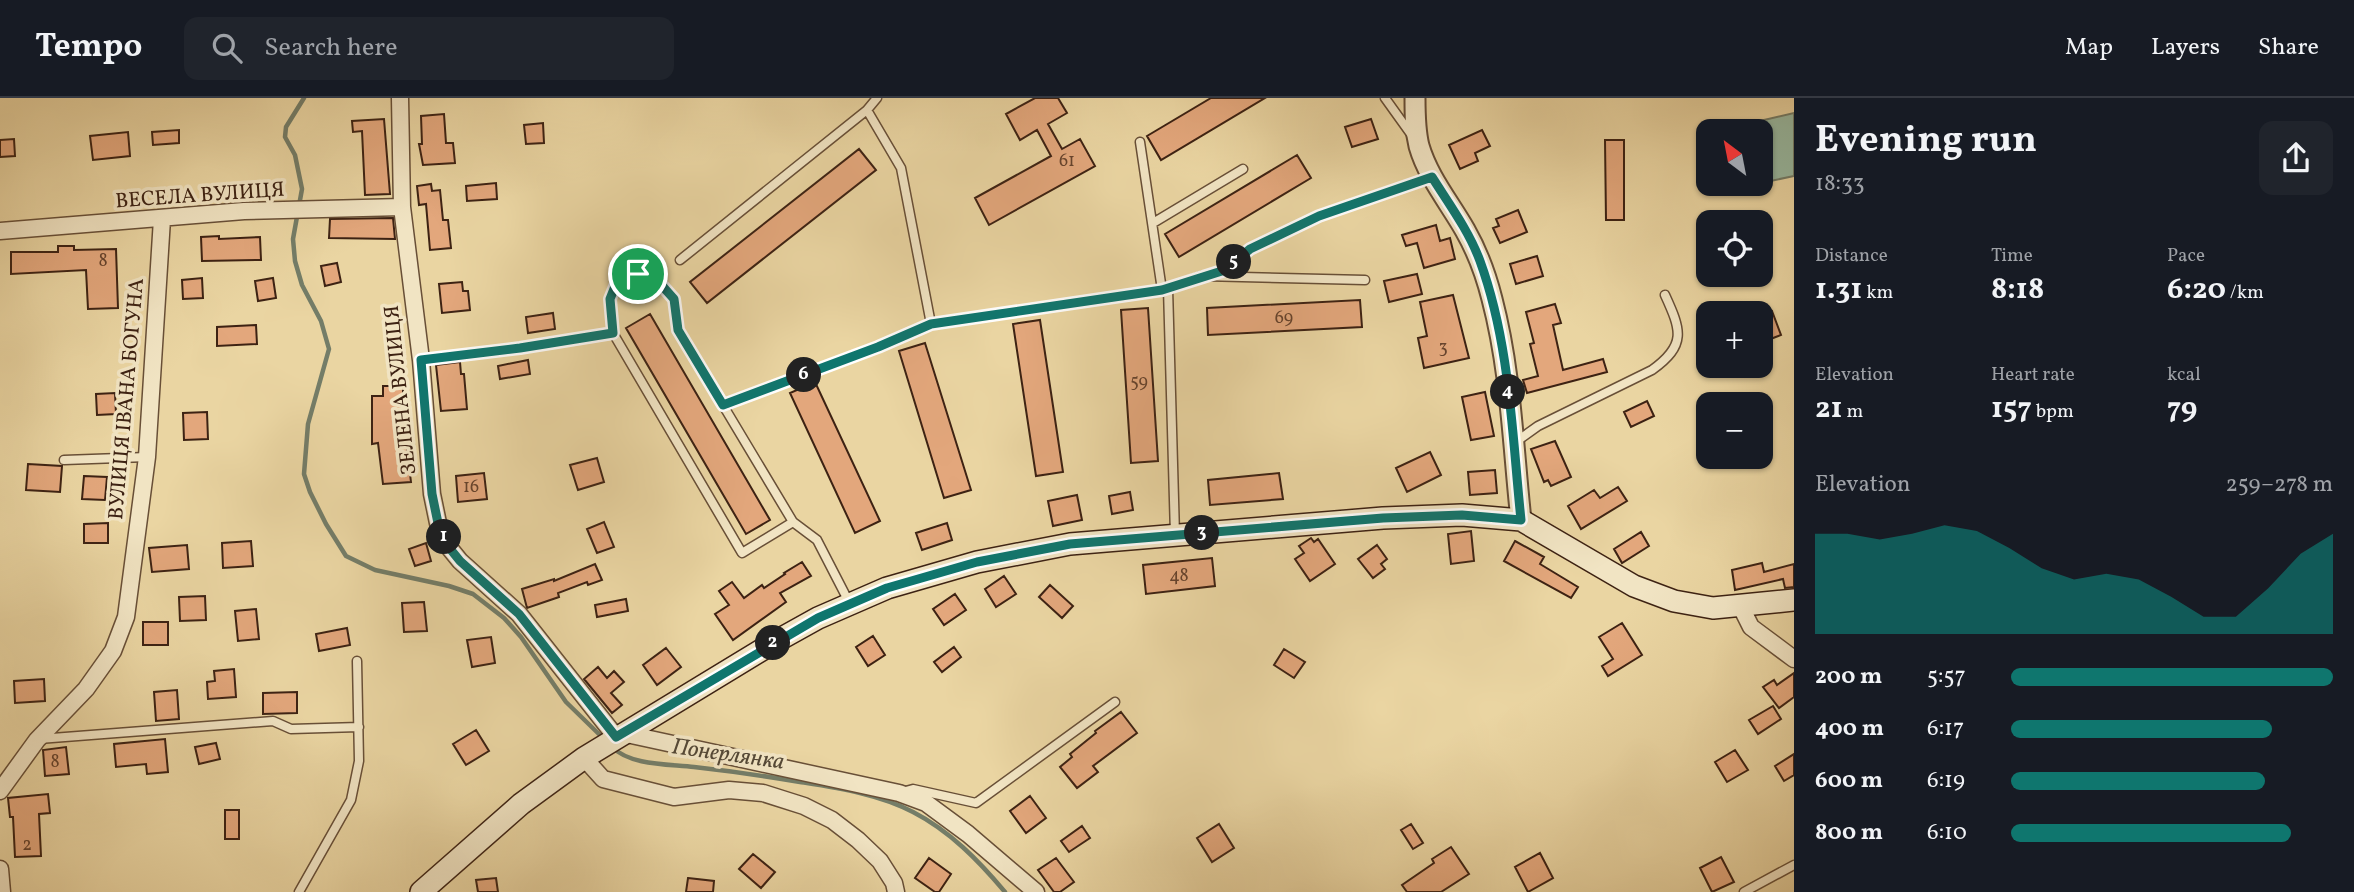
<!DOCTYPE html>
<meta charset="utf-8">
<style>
body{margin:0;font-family:Vollkorn,serif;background:#20242c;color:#f1f3f6;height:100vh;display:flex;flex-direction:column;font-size:26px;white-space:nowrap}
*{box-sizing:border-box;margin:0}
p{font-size:23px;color:#9ea1a6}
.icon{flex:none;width:38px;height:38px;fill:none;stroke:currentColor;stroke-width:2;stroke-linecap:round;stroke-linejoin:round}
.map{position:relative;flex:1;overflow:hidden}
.sheet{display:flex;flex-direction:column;background:#171b24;width:560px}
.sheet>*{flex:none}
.needle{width:46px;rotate:328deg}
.tools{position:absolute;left:1696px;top:21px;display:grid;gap:14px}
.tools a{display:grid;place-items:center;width:77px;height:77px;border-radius:14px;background:#171b24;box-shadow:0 2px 5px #0004;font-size:35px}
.pin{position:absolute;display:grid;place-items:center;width:60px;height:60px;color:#fff;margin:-30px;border:4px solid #fff;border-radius:50%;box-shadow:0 2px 7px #0007}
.km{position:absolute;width:35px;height:35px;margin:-18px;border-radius:50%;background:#222;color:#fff;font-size:19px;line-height:35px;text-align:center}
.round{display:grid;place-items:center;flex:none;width:74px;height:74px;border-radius:14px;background:#20242c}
.summary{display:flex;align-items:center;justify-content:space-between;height:119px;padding:0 21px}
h1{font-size:38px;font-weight:700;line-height:52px}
.figures{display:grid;grid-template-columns:repeat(3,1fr);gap:10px;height:119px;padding:7px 21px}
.figures div{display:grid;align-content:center}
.figures b{font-size:30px;font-weight:700}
.figures small{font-size:19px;font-weight:400}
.figures p{font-size:19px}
.chart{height:196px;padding:14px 21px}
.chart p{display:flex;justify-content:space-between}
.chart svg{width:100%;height:126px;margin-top:7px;fill:#0f766e;opacity:.7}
ul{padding:0 21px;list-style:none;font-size:23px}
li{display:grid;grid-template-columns:112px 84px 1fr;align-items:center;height:52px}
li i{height:18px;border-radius:9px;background:#0f766e}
header{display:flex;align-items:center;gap:42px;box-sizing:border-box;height:98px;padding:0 35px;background:#171b24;border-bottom:2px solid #363941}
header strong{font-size:33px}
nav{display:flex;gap:38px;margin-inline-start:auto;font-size:24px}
.search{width:490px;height:63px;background:#20242c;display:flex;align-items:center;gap:18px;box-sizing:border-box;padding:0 24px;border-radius:14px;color:#9ea1a6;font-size:26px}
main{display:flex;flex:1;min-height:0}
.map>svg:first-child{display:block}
</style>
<header>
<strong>Tempo</strong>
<div class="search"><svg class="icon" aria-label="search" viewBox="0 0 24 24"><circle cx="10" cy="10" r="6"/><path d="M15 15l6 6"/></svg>Search here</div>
<nav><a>Map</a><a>Layers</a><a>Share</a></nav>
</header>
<main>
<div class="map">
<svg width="1794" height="794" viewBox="0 0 1794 794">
<rect width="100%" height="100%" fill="#ead5a2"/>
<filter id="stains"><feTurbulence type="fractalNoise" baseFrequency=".00286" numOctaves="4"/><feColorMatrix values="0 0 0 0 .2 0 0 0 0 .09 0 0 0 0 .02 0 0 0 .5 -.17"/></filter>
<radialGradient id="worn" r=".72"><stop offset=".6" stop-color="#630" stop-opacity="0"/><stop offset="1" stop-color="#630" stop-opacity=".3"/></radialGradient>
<path fill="#98b9a1" stroke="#747d68" stroke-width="2" d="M1794 15V78L1761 85 1760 33H1744L1745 31 1764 22Z"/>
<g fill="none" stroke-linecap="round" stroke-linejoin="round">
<path stroke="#747d68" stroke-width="4.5" d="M304 0 286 29 285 39 295 57 302 91 293 141 295 163 302 187 321 223 329 251 308 326 304 376 310 394 326 426 346 458 375 472 449 488 473 496 504 520 521 539 566 604 604 641
M612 649C631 668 670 666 694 669 730 673 765 678 800 684 838 690 879 696 913 714 950 733 979 763 1005 794"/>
</g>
<path fill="#e3a77c" stroke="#3d2213" stroke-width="2" d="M1035 0H1058L1067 15 1048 26 1062 51 1080 41 1095 68 989 127 975 100 1051 58 1037 32 1020 42 1006 16Z
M1211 0H1265L1161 62 1147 38Z
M444 16 446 45H453L455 65 423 67 419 46H422L421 18Z
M384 21 390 96 365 97 362 33 353 34 352 23Z
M1371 21 1378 41 1352 49 1345 29Z
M543 25 544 45 526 46 524 27Z
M179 32V45L153 47 152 34Z
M1482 32 1490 48 1475 55 1478 63 1460 71 1449 47Z
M128 34 130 58 93 62 90 38Z
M14 41 15 58 0 59V42Z
M1605 42H1624V122H1606Z
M859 51 876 72 707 205 690 184Z
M1297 57 1311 80 1179 159 1165 136Z
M496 85 497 101 467 103 466 88Z
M431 86 432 93 440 92 443 122H448L451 150 430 152 426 106 419 107 417 88Z
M1518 112 1527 134 1500 145 1493 130 1499 128 1496 121Z
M393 120 395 141 329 140 330 121Z
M1436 127 1440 143 1450 140 1455 161 1424 170 1417 145 1406 148 1402 137Z
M219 138V141L260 139 261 162 202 163 201 139Z
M58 148H74V152L116 151 118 210 88 211 86 172 11 176V154H58Z
M1537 158 1543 178 1516 186 1510 166Z
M337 165 341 184 325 188 321 168Z
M1417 176 1422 196 1389 204 1384 183Z
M202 180 203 200 183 201 182 182Z
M273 180 276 200 258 203 255 183Z
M462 184 463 193H468L470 212 442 215 439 186Z
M1453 197 1469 260 1424 270 1418 240 1427 238 1420 204Z
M1360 202 1362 229 1208 237 1207 210Z
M1555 206 1561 225 1553 227 1563 272 1603 261 1607 274 1527 295 1523 282 1538 278 1530 246 1534 245 1526 214Z
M1148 210 1158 363 1131 365 1121 212Z
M1772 213 1781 237 1760 245V218Z
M553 215 555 231 528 235 526 219Z
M650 216 770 422 746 436 626 230Z
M1040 222 1063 374 1036 378 1013 226Z
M256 227 257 246 217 248V229Z
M925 245 971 392 944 400 899 253Z
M528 262 530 276 500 281 498 268Z
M460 264 461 276H464L467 311 441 313 436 267Z
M815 284 880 423 855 435 790 295Z
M383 288H403V336H405L411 384 383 386 378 345 372 346V298H383Z
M1485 294 1494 338 1471 342 1462 299Z
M115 295 116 316 97 317 96 296Z
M1647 303 1654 318 1631 329 1624 314Z
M207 314 208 341 184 342 183 315Z
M1555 343 1571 379 1551 388 1548 382 1544 384 1531 351Z
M1430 354 1441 377 1407 394 1396 370Z
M597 360 604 384 578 392 570 367Z
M28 366 62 368 60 394 26 392Z
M1495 372 1497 395 1470 397 1468 374Z
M484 375 487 401 458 404 456 378Z
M1279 375 1283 401 1210 407 1208 382Z
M84 378 107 379 105 402 82 401Z
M1618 389 1627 403 1581 431 1568 408 1594 392 1600 400Z
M1130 394 1133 412 1112 416 1109 398Z
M1077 397 1082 422 1053 428 1048 403Z
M604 424 614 449 597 455 587 431Z
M108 425V445H84V426Z
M947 425 952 442 922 452 916 435Z
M1471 433 1474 463 1451 466 1448 436Z
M1641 434 1649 448 1622 465 1614 451Z
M1311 440 1314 444 1318 441 1335 466 1310 483 1295 461 1304 455 1299 448Z
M251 443 253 468 223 470 222 445Z
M1515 443 1544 459 1540 466 1578 489 1571 500 1504 463Z
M426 445 431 463 415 468 409 451Z
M187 447 189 471 152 474 149 450Z
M1377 447 1387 461 1381 466 1385 471 1373 480 1358 461Z
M1212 460 1215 488 1146 496 1143 467Z
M802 464 811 478 780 495 786 504 733 542 715 516 729 507 719 493 732 484 744 500 762 487 764 490 785 476 784 475Z
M1762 465 1764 474 1794 466V489L1785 490 1783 481 1735 492 1732 472Z
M595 466 602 482 588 487 587 484 558 495 559 499 527 510 522 491 554 481V483Z
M1004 478 1016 496 996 509 985 491Z
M1050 487 1073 508 1062 520 1039 499Z
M955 496 966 512 944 527 933 511Z
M205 498 206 522 180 523 179 499Z
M626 501 628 513 597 519 595 507Z
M424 504 427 533 404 534 402 505Z
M256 511 259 541 238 543 235 513Z
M143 524H168V547H143Z
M1622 525 1642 557 1608 578 1602 568 1613 561 1599 539Z
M347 530 350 547 319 553 316 536Z
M873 538 885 557 868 568 856 549Z
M491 539 495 565 472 569 467 542Z
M954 549 961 559 942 574 934 564Z
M666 550 681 569 657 587 643 567Z
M1284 551 1305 564 1294 580 1274 567Z
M598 569 607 580 614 573 624 584 611 595 622 607 612 615 584 581Z
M234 571 236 599 208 601 207 584 215 583 214 573Z
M1794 575V599L1779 610 1763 589 1774 582 1777 587Z
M44 581 45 603 15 605 14 583Z
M177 592 179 621 156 623 154 594Z
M297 594V615L263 616V595Z
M1773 608 1781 621 1758 636 1749 622Z
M1121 614 1137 635 1093 668 1098 674 1077 690 1060 669 1072 659 1070 656 1096 635 1095 633Z
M476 632 489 653 466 667 453 646Z
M165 641 168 674 147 676 146 666 116 669 114 646Z
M216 645 220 661 199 666 195 649Z
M66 649 69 676 45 678 43 652Z
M1735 652 1748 672 1727 684 1715 664Z
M1794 656V677L1784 683 1775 668Z
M48 696 50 715 39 716 41 758 15 759 13 719H10L8 700Z
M1030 698 1046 720 1026 735 1010 713Z
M225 712H239V741H225Z
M1219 726 1234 750 1212 764 1197 740Z
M1411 726 1423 745 1413 751 1401 732Z
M1082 728 1090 740 1069 754 1061 743Z
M1451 749 1469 776 1441 794H1407L1402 787 1434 765 1432 761Z
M1540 755 1553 780 1528 794 1515 769Z
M753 756 775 774 761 790 739 771Z
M1721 759 1734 784 1712 794 1700 770Z
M929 760 951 776 939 794H935L915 780Z
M1056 760 1074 784 1060 794H1054L1038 772Z
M496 780 498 794H478L476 782Z
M688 780 714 783 713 794H686Z"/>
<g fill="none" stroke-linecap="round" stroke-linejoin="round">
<defs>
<path id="service" d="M1385 0 1413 39
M867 12 901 70 931 226
M1140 44 1162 192
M1153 125 1243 71
M680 162 867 12 877 0
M1212 176 1225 172 1250 151 1319 118 1432 79
M1168 190 1175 437
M421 262 520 250
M723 307 878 249 931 226 1162 192 1202 178 1365 182
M1517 343 1538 328 1652 272C1687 247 1681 232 1665 197
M64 362 147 359
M793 424 742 455 613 235C612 223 608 208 611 197 620 162 660 177 673 200 677 209 676 223 678 232L793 424 817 442 849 504
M39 641 273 623 291 631 359 629
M902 694 913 691 976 705 1115 604
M299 794 351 702 359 663 357 563
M1744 794 1794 767"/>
<path id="minor" d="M400 0 402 109 421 262 432 396 438 425 447 447 460 463 519 516 616 639
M0 133 244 113 402 109
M1741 509 1751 529 1794 561
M622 635 899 695 926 705 968 736 1036 794
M584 660 603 681 674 699 729 692 763 695 804 708 832 722 858 742 880 763 894 785 896 794
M0 693 37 642 86 591 113 553 126 519 147 359 162 121
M0 771 2 794"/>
<path id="tertiary" d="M1415 0C1415 16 1415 32 1419 48 1428 79 1449 104 1465 132 1477 153 1486 177 1492 201 1511 273 1513 349 1521 422"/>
<path id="secondary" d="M421 794 521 706 584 660 773 545 818 520 887 490 977 464 1070 446 1383 420 1462 417 1521 422 1634 488 1674 503 1713 510 1794 502"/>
</defs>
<use href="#service" stroke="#684f37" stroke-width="11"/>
<use href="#minor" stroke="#684f37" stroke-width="19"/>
<use href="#tertiary" stroke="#684f37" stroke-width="23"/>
<use href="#secondary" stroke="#3d2213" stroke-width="24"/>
<path stroke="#3d2213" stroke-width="2.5" stroke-dasharray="5 3.5" stroke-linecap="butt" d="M530 248 602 236"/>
<use href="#service" stroke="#f1e4c3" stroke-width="8"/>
<use href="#minor" stroke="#f1e4c3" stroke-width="16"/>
<use href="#tertiary" stroke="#f1e4c3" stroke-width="19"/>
<use href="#secondary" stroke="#f1e4c3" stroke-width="21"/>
</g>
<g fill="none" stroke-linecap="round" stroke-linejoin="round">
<defs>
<path id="route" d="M1432 79C1449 106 1469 133 1480 163 1510 245 1512 336 1521 422L1462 417 1383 420 1070 446 977 464 887 490 818 520 616 639 519 516 460 463 447 447 438 425 432 396 421 262 520 250 613 235 610 201 616 186 630 177 638 176 648 177 657 182 674 201 678 232 723 307 878 249 931 226 1162 192 1225 172 1250 151 1319 118Z"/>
</defs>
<use href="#route" stroke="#fff" stroke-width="14"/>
<use href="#route" stroke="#0f766e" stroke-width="9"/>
</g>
<g text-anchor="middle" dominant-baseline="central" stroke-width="7" stroke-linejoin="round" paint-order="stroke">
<g font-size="18" fill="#66432d">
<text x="1067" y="63">61</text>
<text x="103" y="163">8</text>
<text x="1284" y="220">69</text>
<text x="1443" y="250">3</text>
<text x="1139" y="284">59</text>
<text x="471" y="389">16</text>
<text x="1179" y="478">48</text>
<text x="55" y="664">8</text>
<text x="27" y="747">2</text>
</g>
<g font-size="21" fill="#3d2213" stroke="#f1e4c3">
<text transform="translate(200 98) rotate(-4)">ВЕСЕЛА ВУЛИЦЯ</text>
<text transform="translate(401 292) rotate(-96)">ЗЕЛЕНА ВУЛИЦЯ</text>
<text transform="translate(127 301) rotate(-85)">ВУЛИЦЯ ІВАНА БОГУНА</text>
</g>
<g font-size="23" font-style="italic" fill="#544836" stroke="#f1e4c3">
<text transform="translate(728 657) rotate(8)">Понерлянка</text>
</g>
</g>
<rect width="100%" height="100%" filter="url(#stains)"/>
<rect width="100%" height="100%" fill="url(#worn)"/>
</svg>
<div class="tools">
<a><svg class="needle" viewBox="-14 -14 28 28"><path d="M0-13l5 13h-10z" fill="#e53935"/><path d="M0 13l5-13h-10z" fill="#9ea1a6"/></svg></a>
<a><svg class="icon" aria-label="locate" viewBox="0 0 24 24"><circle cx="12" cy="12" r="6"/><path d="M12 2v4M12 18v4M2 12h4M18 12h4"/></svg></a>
<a>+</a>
<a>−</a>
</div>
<div class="pin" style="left:638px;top:176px;background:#1e9e55"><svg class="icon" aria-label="arrive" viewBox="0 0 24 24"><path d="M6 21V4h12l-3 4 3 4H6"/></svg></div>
<b class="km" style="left:444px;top:439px">1</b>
<b class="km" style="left:773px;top:545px">2</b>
<b class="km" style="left:1202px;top:435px">3</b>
<b class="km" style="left:1508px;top:294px">4</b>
<b class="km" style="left:1234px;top:164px">5</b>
<b class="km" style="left:804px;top:277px">6</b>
</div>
<section class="sheet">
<div class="summary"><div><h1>Evening run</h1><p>18:33</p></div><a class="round"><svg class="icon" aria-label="share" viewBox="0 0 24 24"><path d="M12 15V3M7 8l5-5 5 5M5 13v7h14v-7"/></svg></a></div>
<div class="figures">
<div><p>Distance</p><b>1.31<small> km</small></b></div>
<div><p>Time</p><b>8:18</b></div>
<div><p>Pace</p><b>6:20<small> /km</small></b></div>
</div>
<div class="figures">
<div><p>Elevation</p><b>21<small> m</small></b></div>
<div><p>Heart rate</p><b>157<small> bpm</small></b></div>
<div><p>kcal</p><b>79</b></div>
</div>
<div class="chart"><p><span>Elevation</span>259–278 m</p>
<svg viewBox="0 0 160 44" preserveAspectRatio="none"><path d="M0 44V9L10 9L20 11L30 9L40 6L50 8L60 14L70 21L80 25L90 23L100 25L110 31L120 38L130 38L140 28L150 16L160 9V44z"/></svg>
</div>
<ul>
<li><b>200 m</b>5:57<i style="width:100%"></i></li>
<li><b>400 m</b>6:17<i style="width:81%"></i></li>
<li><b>600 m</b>6:19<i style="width:79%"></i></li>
<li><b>800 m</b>6:10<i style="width:87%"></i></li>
</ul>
</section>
</main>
